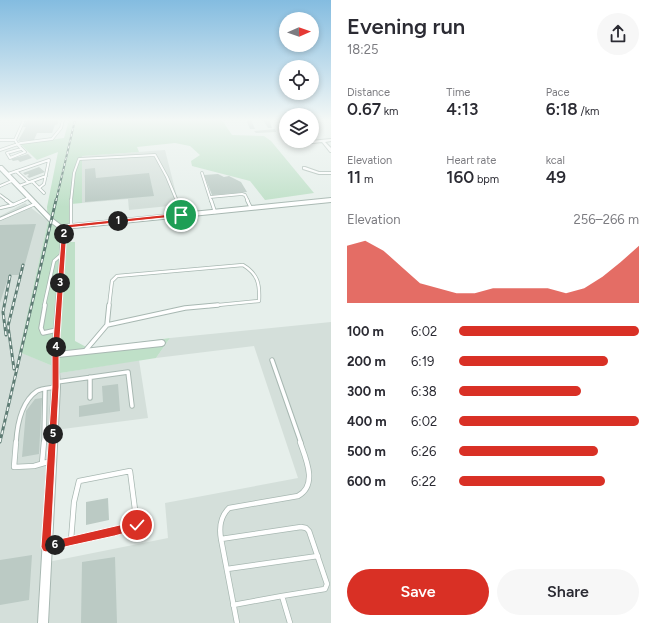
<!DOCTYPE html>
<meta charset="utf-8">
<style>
body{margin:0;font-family:Figtree,sans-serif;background:#f7f7f7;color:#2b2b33;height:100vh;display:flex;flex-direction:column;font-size:15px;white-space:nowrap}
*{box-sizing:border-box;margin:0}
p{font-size:13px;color:#7c7c81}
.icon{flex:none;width:22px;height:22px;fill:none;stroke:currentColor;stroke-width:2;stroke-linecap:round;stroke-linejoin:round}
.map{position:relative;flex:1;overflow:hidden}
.details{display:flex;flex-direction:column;background:#fff;width:324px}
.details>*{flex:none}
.needle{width:26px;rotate:88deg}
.buttons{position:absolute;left:279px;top:12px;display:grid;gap:8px}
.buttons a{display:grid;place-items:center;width:40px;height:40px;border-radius:50%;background:#fff;box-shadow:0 2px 6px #0003;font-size:20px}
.pin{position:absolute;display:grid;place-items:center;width:34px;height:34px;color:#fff;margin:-17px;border:2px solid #fff;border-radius:50%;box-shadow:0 1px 4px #0007}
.km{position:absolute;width:20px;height:20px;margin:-10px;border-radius:50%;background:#222;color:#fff;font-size:11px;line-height:20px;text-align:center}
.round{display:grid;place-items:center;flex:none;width:42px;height:42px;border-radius:21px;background:#f7f7f7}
.summary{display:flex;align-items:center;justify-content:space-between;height:68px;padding:0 16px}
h1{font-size:22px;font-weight:600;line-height:30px}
.stats{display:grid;grid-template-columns:repeat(3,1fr);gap:6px;height:68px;padding:4px 16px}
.stats div{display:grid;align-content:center}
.stats b{font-size:17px;font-weight:600}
.stats small{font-size:11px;font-weight:400}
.stats p{font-size:11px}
.chart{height:112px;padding:8px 16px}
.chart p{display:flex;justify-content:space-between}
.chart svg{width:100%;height:72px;margin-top:4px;fill:#d93025;opacity:.7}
.primary-button{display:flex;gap:8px;margin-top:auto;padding:8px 16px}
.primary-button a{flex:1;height:46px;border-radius:24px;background:#d93025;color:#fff;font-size:16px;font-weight:600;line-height:46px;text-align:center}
.primary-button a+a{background:#f7f7f7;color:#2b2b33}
ul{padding:0 16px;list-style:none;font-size:13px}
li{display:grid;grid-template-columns:64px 48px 1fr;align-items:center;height:30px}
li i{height:10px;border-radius:5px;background:#d93025}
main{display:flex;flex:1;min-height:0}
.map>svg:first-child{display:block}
</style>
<main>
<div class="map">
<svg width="331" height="623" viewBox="0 0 331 623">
<rect width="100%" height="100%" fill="#e6efeb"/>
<path fill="#d4dfda" d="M165 150 179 205 129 210 128 199 82 203V156Z
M25 203 48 221 20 352 55 367 54 374 139 360 148 418 55 430 48 562 168 538 165 503 298 478 254 346 156 358 170 338 331 322V623H0V216Z"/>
<path fill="#bfe0c8" d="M69 120H222L232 135 264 136 271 141 314 193 265 200 250 181 192 166 191 161 200 155 190 146 175 143 137 147 139 152 82 156V203L71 204 67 242H75V341L90 349 170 338 156 358 54 374 55 367 19 352 48 221 47 207 58 152 37 160 20 144 64 138Z"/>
<path fill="#bbcac4" d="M27 120H58V124L55 125 52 133H37L34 140 18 141 26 127H23Z
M246 120H251L255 129H250Z
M263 120H269L272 128H268Z
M275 129 276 132 256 133 254 131Z
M28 154 32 158 20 162 18 160 13 161 11 159Z
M39 167 45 172 29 178 27 176 29 175 28 174 25 175 23 173Z
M95 168 96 178 149 173 154 196 85 202V169Z
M218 174 224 177 229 176 241 182 247 192 212 195 204 175Z
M36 224 22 275H9L0 303V225Z
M118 384 120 411 79 417V406L103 402 102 386Z
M42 398 39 454 22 457 26 411 35 399Z
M108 498 109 520 86 525V502Z
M32 555 29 600 0 605V560Z
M115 557 117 623H81L82 562Z"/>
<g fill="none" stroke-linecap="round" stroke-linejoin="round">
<defs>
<path id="service-far3" d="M0 140H15L18 145 25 152 10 158 7 153 21 149
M15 140 24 120
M0 150 21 143 52 139 61 128 63 120
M16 171 28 182
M202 173 211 201
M8 174 49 160 44 184 39 188
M32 181 44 193
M0 186 14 180
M19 186 46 176
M0 195 8 201
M210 197 242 194 245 195 248 201
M22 201 30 197
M71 201 74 173 79 159 155 155 167 177 177 201"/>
<path id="service-far2" d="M6 200 13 205
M176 200 181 215
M211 200 215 212
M247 200 251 208
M0 208 13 205 24 200
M0 219 35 204
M71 226V200
M44 306 54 261 62 254
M109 306 112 281 117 276 243 265C258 274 260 284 259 301L208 306"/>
<path id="service-far1" d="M45 305 41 328 43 333 57 330
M107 325 109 305
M107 325 185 308 218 305
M85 351 107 325
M272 360 301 443
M90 377V398
M57 382 128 372 132 406
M16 443C17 426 21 402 37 391 42 388 50 388 56 387
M44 443 45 389"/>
<path id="service" d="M16 442 14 467 34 466 51 461
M42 463 44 442
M221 539C219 527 220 517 229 508L298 496C318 485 306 459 300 442
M48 547 137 525 130 471 79 481 74 502 71 540
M227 569 318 556
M233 605 282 596
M237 623 221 539 301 527 306 528 309 531 327 584 325 589 282 596 290 623"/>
<path id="minor" d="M331 139V141L325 142 331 148V152H330L322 142 294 145 292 144 299 142Z
M303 167H305L319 172H331V174H319L303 169Z
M64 225 66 227 58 352 162 340 164 341 165 343 164 345 162 346 58 357 60 387 48 623H38L52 387V355L62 227Z"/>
<path id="tertiary" d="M0 166H2L53 219 61 225H64L331 198V202L64 229 57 227 49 221 0 170Z"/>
</defs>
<use href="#service-far3" stroke="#a8b8b2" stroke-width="3.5"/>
<use href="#service-far2" stroke="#a8b8b2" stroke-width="4"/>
<use href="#service-far1" stroke="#a8b8b2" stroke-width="5.5"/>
<use href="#service" stroke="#a8b8b2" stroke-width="6"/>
<use href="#minor" stroke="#a8b8b2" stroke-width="2"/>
<use href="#tertiary" stroke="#a8b8b2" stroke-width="2"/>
<use href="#service-far3" stroke="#fff" stroke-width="2"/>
<use href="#service-far2" stroke="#fff" stroke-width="2.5"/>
<use href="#service-far1" stroke="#fff" stroke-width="3.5"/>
<use href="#service" stroke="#fff" stroke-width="4.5"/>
<use href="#minor" fill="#fff" fill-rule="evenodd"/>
<use href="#tertiary" fill="#fff" fill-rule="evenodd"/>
<defs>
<path id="rail-far1" d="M56 201 75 120"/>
<path id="rail" d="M6 335 3 312 10 276
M14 369 8 326 23 265
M0 442 56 200"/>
</defs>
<use href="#rail-far1" stroke="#5f7d75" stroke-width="2"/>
<use href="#rail" stroke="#5f7d75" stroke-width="3"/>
<use href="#rail-far1" stroke="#f7fbf9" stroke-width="1" stroke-dasharray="3" stroke-linecap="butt"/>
<use href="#rail" stroke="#f7fbf9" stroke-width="1.5" stroke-dasharray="4" stroke-linecap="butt"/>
</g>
<linearGradient id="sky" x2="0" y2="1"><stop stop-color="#84bce0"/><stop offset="0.58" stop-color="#f4f8f6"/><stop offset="1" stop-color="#f4f8f6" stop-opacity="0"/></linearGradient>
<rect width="331" height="207" fill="url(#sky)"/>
<path fill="#d93025" stroke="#fff" d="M181 213 184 215 183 216 67 228 59 354V387L51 541 137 521 141 522 142 525 141 529 137 530C107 539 76 543 46 552L43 551 41 547 52 387V354L62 227 64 225Z"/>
</svg>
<div class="buttons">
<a><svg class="needle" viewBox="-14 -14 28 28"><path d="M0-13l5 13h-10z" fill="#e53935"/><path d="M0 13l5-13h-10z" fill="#7c7c81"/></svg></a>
<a><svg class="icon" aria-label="locate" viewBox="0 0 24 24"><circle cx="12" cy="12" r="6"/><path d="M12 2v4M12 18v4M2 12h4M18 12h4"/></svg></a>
<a><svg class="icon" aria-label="layers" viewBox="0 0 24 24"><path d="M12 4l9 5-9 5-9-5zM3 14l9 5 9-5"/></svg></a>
</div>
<div class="pin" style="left:181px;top:215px;background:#1e9e55"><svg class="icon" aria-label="arrive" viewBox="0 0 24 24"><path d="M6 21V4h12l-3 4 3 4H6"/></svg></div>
<div class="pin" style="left:137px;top:525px;background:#d93025"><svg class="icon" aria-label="check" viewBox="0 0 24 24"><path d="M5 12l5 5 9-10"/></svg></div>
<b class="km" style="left:118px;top:221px">1</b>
<b class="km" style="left:64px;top:234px">2</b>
<b class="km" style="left:60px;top:283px">3</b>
<b class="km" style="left:56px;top:347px">4</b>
<b class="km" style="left:53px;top:434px">5</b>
<b class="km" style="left:55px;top:545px">6</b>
</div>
<section class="details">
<div class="summary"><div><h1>Evening run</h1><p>18:25</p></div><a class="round"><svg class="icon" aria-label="share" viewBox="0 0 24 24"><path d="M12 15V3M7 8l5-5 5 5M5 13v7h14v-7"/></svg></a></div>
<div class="stats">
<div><p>Distance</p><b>0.67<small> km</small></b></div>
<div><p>Time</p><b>4:13</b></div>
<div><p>Pace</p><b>6:18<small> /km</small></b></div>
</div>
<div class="stats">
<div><p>Elevation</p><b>11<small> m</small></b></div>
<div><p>Heart rate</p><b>160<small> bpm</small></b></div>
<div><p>kcal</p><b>49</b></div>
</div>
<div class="chart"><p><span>Elevation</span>256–266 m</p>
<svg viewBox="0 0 160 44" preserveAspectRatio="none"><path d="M0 44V9L10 6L20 12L30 22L40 32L50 35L60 38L70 38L80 35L90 35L100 35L110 35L120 38L130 35L140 28L150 19L160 9V44z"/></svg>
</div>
<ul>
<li><b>100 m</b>6:02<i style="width:100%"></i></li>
<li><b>200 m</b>6:19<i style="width:83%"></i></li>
<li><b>300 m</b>6:38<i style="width:68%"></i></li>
<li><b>400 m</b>6:02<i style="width:100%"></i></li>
<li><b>500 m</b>6:26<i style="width:77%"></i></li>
<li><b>600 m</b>6:22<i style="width:81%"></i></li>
</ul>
<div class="primary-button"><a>Save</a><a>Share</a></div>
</section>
</main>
